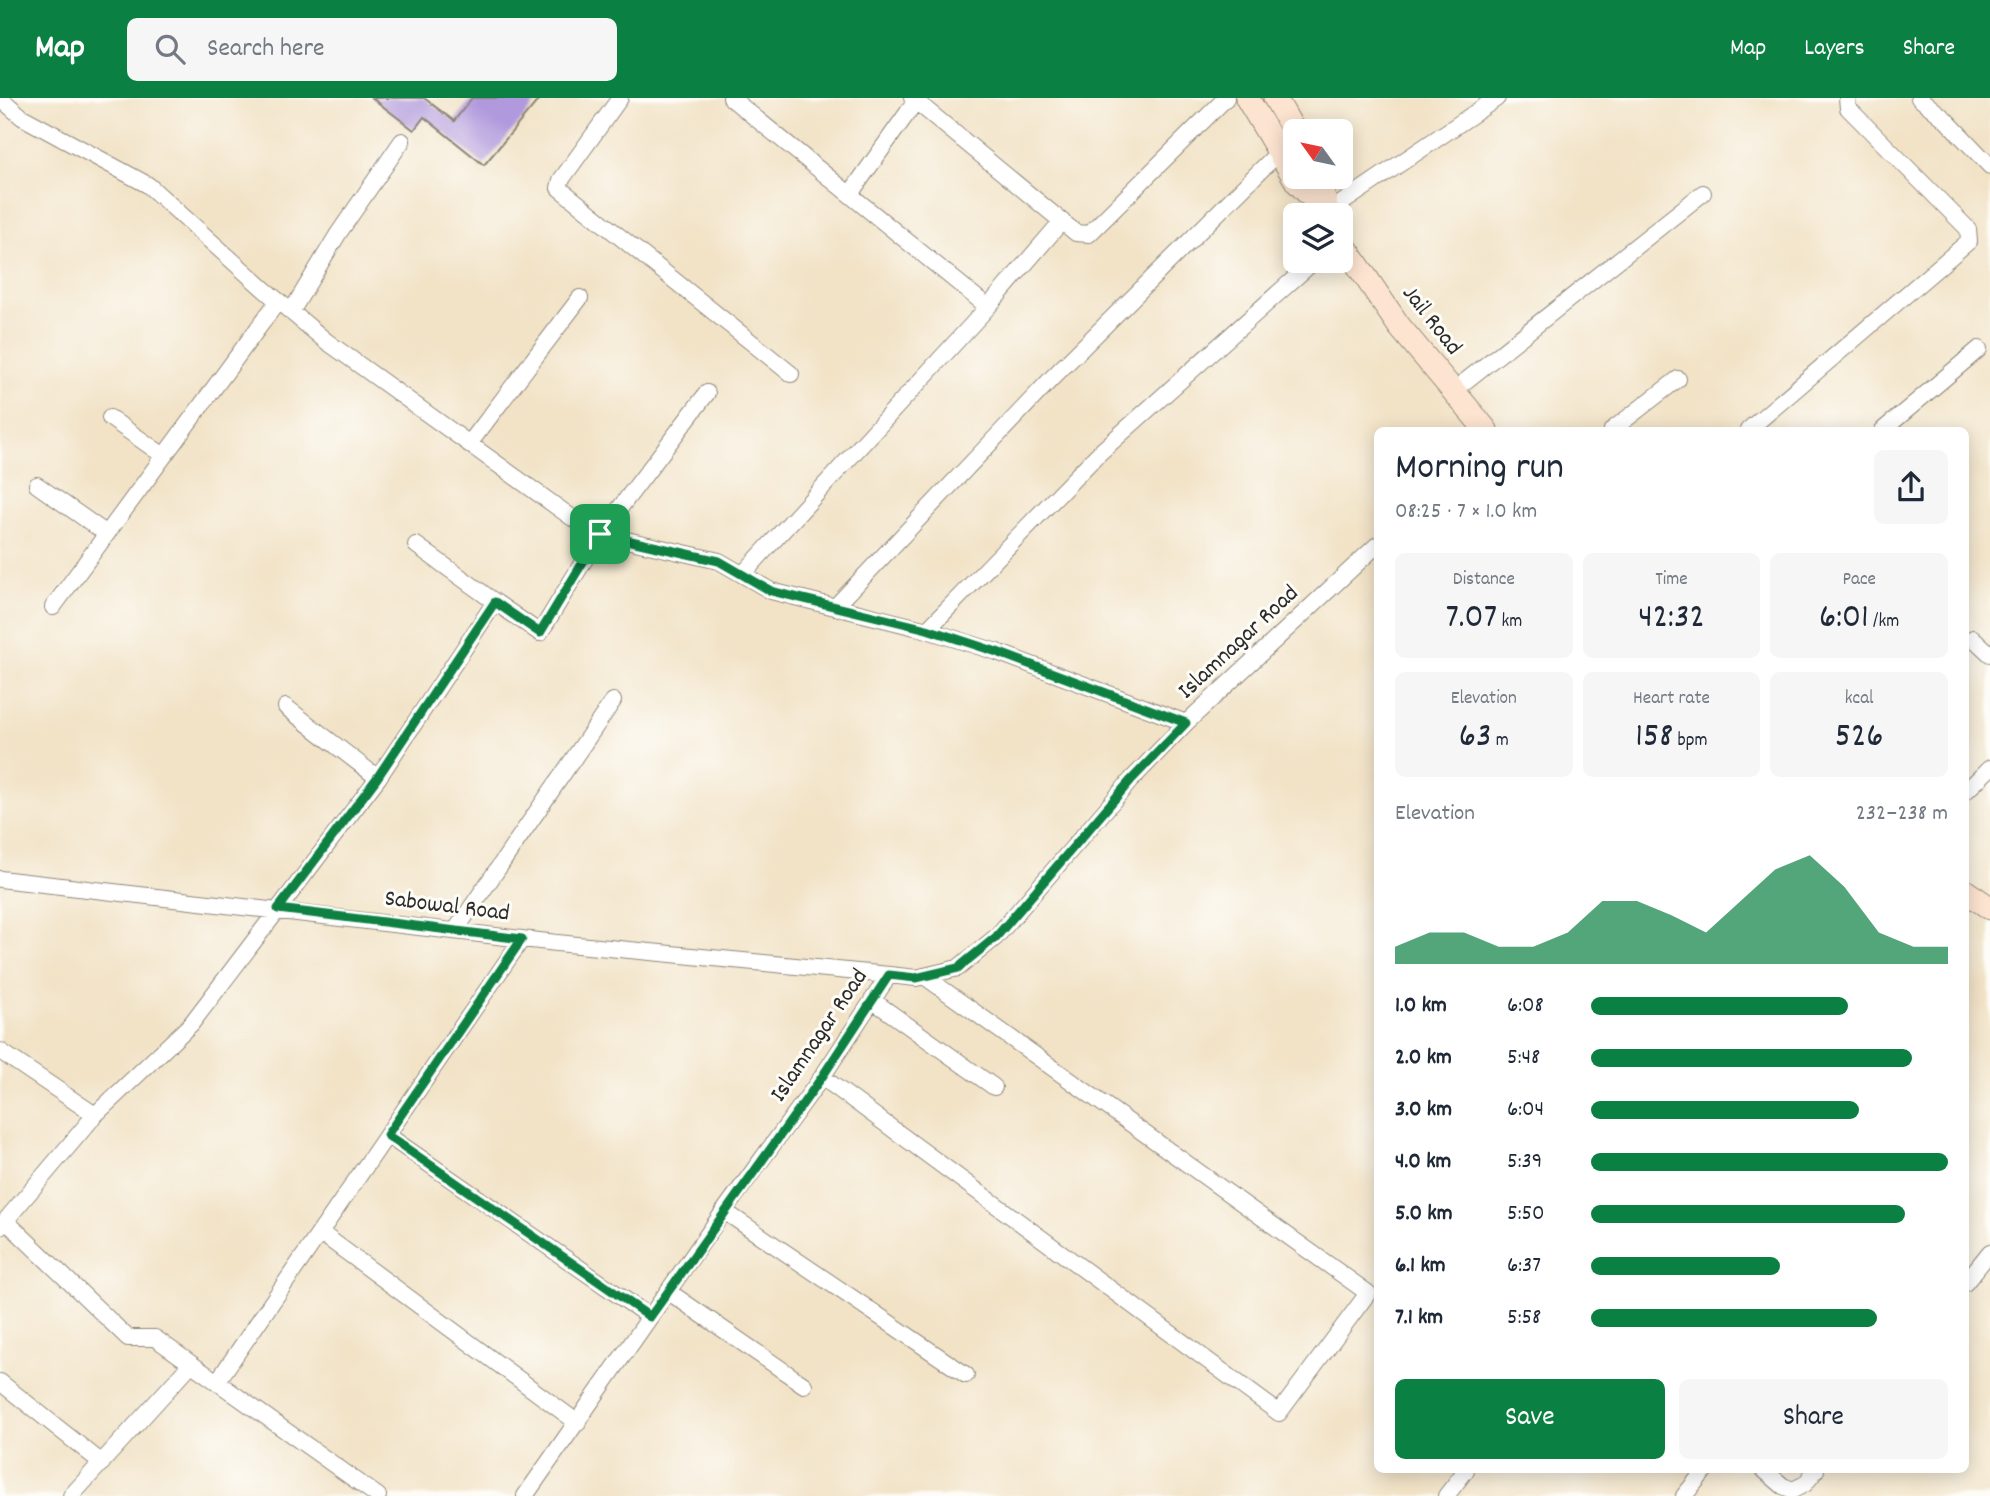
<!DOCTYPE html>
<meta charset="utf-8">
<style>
body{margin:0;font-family:Dekko,sans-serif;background:#f6f6f7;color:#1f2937;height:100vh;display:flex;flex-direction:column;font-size:26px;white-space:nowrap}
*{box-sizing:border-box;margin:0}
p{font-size:23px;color:#747a83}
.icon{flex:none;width:38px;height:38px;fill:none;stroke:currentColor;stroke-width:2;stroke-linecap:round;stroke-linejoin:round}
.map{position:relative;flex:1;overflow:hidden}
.panel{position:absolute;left:1374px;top:329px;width:595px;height:1046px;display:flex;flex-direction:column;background:#fff;border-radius:10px;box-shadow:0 4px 18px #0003}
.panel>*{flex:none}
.needle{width:46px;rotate:303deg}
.tools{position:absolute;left:1283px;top:21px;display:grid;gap:14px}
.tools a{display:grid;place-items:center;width:70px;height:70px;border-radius:10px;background:#fff;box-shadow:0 4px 18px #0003;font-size:35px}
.pin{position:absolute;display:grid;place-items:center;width:60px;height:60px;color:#fff;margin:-30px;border-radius:14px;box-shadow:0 4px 10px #0006}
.round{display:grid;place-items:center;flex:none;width:74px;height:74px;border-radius:10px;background:#f6f6f7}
.head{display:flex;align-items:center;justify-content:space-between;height:119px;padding:0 21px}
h1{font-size:38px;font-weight:600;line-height:52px}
.figures{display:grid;grid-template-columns:repeat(3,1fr);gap:10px;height:119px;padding:7px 21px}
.figures div{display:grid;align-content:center;border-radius:10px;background:#f6f6f7;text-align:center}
.figures b{font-size:35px;font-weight:600}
.figures small{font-size:19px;font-weight:400}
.figures p{font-size:19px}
.chart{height:196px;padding:14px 21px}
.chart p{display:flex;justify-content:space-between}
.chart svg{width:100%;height:126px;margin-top:7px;fill:#0b8043;opacity:.7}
.action{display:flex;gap:14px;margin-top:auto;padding:14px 21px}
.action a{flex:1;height:80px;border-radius:10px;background:#0b8043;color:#fff;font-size:28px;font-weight:600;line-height:80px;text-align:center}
.action a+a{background:#f6f6f7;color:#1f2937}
ul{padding:0 21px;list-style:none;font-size:23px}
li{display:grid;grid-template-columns:112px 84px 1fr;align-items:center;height:52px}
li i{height:18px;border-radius:9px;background:#0b8043}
header{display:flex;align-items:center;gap:42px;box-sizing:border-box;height:98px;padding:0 35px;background:#0b8043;color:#fff}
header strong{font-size:33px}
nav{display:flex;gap:38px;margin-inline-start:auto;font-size:24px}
.search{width:490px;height:63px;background:#f6f6f7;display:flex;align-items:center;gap:18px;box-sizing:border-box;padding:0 24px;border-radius:10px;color:#747a83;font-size:26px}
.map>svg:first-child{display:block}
</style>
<header>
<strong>Map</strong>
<div class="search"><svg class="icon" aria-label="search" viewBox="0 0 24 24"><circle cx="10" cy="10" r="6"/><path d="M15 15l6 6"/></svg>Search here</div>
<nav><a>Map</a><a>Layers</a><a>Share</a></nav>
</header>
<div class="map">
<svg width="1990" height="1398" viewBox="0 0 1990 1398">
<rect width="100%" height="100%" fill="#fdfcf7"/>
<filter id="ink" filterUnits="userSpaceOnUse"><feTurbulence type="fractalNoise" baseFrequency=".0143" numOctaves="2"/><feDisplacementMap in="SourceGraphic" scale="14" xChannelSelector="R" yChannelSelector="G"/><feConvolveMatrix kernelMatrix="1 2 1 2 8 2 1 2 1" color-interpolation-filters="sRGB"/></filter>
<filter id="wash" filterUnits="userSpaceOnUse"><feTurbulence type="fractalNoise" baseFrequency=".00686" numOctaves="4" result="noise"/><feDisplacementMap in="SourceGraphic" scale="28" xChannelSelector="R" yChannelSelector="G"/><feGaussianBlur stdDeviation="1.57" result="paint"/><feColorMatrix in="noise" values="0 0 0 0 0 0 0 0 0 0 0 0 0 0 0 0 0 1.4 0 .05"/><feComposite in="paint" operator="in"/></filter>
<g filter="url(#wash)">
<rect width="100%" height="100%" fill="#f2e3c7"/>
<g id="blocks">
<path fill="#b099dd" d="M372 0H424L454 23 472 0H540L484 67 424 19 414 32Z"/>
</g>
</g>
<g filter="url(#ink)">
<use href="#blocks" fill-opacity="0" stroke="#8e8779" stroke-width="2"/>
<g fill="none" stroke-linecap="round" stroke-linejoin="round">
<defs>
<path id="minor" d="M0 0 22 19 148 87 265 192 326 243 571 419 600 436 719 463 771 493 927 532 997 554 1186 625
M620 0 561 82 559 90 791 276
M731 0 988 209
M912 0 1076 135 1089 136 1226 0
M1919 0 1944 20 1990 68
M850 96 918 0
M1327 115 1497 0
M291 214 338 136 402 43
M1453 293 1703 95
M110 320 164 358
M1612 332 1678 281
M1748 332 1969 143 1968 131 1848 10 1847 0
M1883 332 1979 251
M469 346 580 200
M37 387 107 436
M743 476 988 209 1062 123
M495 504 540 535 600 436 707 295
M53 509 278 203
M835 509 1053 279 1279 54
M927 532 1096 358 1314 163
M1973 540 1990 556
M378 680 495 504 416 447
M1965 694 1990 670
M0 781 557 845 889 877 916 880 958 870 996 839 1131 682 1186 625 1377 447
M455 833 613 603
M872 902 994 989
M0 953 95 1017
M822 979 1279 1315 1368 1195 924 878
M387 1037 650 1219
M724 1113 966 1277
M6 1123 128 1240H155L378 1398
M0 1129 95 1017 191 926 378 680 286 609
M321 1135 578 1325
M1965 1185 1990 1154
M669 1194 804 1287
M0 1284 102 1365
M217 1284 522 841
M1764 1372 1783 1388 1793 1392 1805 1386 1816 1372
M71 1398 191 1266
M525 1398 724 1113 822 979 889 877
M1446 1398 1466 1372
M1684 1398 1705 1372"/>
<path id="secondary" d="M1247 0 1297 84 1327 115
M1275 0 1295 35
M1319 79 1328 117
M1340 141 1399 228 1486 332
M1965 793 1990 810"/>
</defs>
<use href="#minor" stroke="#8e8779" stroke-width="18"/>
<use href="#secondary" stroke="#8e8779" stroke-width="25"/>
<use href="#minor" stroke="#fff" stroke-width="16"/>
<use href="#secondary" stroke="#fde4d0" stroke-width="23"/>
</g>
</g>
<g fill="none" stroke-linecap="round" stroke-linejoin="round" filter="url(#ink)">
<defs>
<path id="route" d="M600 436 719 463 771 493 927 531 997 554 1186 625 1131 682 996 839 958 870 916 880 889 877 822 979 650 1219 387 1037 522 841 278 811 377 680 495 504 540 535Z"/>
</defs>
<use href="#route" stroke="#fff" stroke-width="14"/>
<use href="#route" stroke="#0b8043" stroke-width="9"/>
</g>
<g text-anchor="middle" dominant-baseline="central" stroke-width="6" stroke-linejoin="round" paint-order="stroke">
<g font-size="24" fill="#2b2b2b" stroke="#fdfcf7">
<text transform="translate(1431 223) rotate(52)">Jail Road</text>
<text transform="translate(1239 545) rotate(-43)">Islamnagar Road</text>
<text transform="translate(447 809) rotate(7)">Sabowal Road</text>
<text transform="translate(820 938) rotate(-56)">Islamnagar Road</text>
</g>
</g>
</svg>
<div class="tools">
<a><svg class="needle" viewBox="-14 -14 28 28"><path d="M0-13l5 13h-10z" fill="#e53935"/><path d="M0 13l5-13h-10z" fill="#747a83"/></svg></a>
<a><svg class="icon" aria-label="layers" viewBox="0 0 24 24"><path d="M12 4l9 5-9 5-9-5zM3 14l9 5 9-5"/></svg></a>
</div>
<div class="pin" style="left:600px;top:436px;background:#1e9e55"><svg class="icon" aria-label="arrive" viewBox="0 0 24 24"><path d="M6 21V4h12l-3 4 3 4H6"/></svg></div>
<section class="panel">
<div class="head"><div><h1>Morning run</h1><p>08:25 · 7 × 1.0 km</p></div><a class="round"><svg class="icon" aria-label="share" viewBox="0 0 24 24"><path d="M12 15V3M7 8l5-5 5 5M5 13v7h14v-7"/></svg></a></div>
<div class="figures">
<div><p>Distance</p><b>7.07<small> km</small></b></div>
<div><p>Time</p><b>42:32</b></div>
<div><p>Pace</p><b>6:01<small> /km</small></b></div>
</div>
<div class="figures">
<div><p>Elevation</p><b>63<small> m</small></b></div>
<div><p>Heart rate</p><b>158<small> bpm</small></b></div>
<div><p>kcal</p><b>526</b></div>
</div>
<div class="chart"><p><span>Elevation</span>232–238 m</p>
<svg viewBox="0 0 160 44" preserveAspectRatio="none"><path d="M0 44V38L10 33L20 33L30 38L40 38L50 33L60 22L70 22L80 27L90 33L100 22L110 11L120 6L130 17L140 33L150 38L160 38V44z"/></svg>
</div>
<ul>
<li><b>1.0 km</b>6:08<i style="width:72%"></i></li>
<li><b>2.0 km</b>5:48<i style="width:90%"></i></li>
<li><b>3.0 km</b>6:04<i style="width:75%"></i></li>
<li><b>4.0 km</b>5:39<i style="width:100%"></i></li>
<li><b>5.0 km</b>5:50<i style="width:88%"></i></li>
<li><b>6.1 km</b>6:37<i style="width:53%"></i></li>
<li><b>7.1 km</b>5:58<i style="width:80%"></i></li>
</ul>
<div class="action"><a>Save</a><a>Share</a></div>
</section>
</div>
